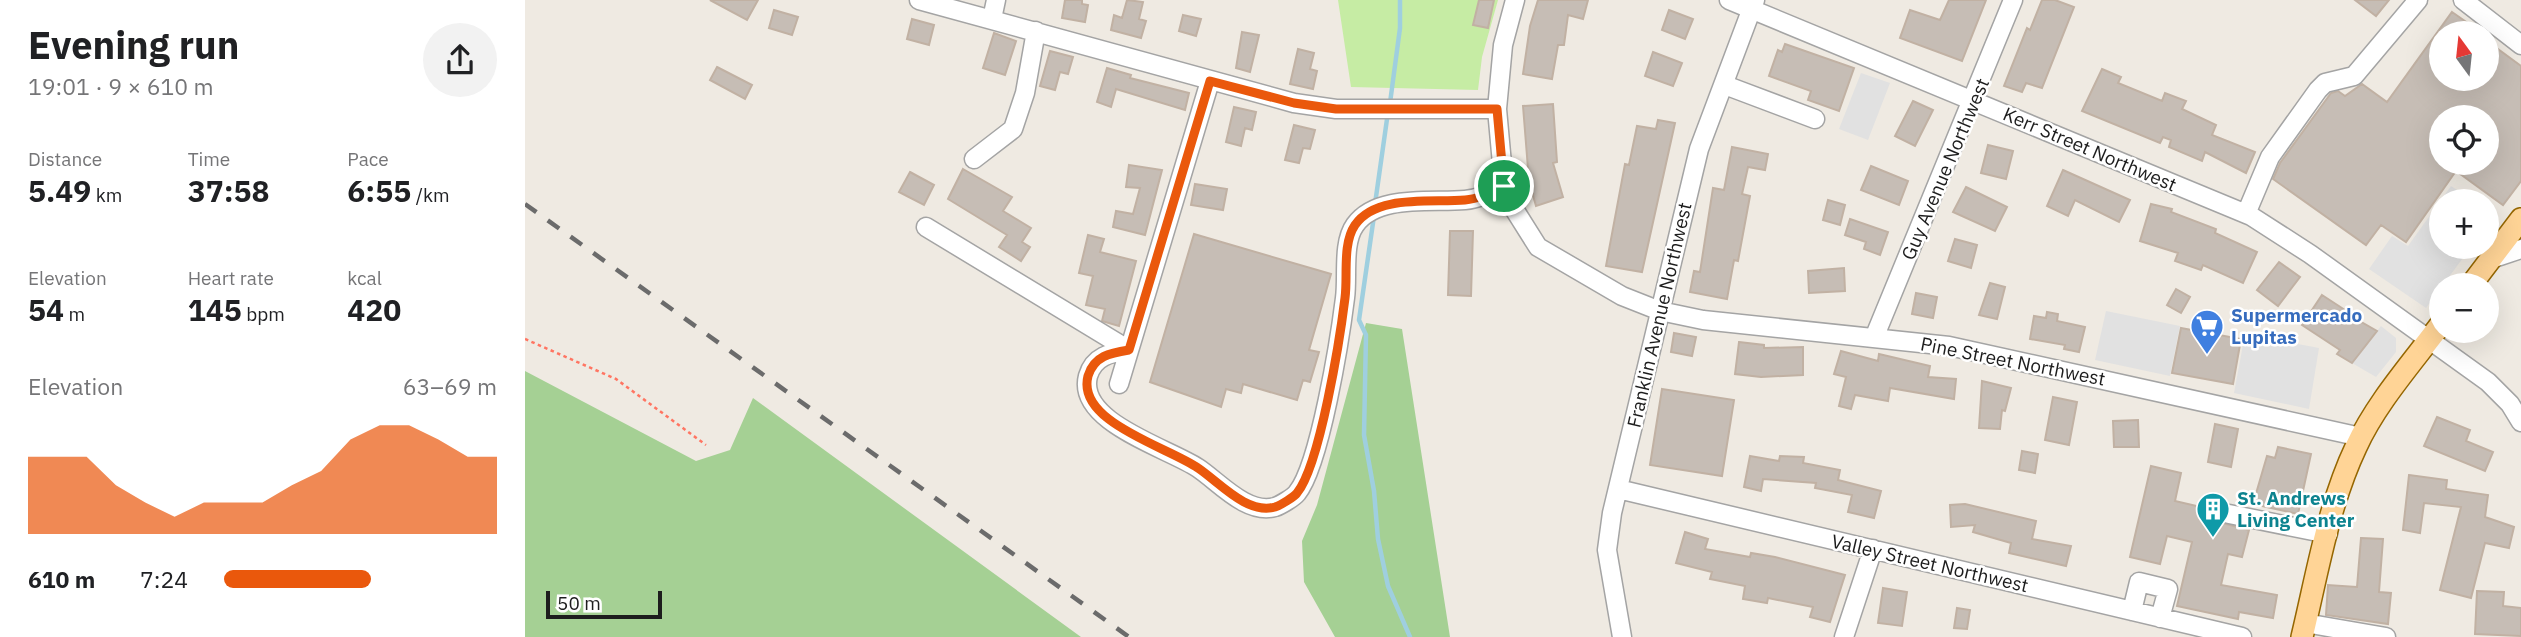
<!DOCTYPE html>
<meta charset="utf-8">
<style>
body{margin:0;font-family:"IBM Plex Sans",sans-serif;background:#f2f2f2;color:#202124;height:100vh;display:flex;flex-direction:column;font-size:26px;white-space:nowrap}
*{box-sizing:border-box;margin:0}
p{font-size:23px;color:#757577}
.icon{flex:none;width:38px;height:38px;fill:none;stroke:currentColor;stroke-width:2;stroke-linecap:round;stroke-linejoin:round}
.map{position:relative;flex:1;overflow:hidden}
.details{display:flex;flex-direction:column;background:#fff;width:525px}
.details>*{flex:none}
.needle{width:46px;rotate:345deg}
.tools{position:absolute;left:1904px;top:21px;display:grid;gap:14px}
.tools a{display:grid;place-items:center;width:70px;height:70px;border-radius:50%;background:#fff;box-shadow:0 7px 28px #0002;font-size:35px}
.scale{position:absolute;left:21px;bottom:18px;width:116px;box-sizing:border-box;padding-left:7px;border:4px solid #1d1d1d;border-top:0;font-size:19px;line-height:24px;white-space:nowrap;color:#1d1d1d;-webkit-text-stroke:5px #fff;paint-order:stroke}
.pin{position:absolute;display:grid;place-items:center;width:60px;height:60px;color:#fff;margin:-30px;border:4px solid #fff;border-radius:50%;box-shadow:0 2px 7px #0007}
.round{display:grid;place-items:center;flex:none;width:74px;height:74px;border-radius:37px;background:#f2f2f2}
.head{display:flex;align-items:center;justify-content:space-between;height:119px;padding:0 28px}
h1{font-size:38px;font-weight:800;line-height:52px}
.figures{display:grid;grid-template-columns:repeat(3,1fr);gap:10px;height:119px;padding:7px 28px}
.figures div{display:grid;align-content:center}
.figures b{font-size:30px;font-weight:800}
.figures small{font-size:19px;font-weight:400}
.figures p{font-size:19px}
.chart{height:196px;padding:14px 28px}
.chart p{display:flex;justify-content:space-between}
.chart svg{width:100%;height:126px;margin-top:7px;fill:#ea580c;opacity:.7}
ul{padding:0 28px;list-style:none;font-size:23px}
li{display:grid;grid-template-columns:112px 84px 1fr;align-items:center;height:52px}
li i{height:18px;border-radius:9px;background:#ea580c}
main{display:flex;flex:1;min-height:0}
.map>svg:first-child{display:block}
</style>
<main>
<section class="details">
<div class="head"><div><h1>Evening run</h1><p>19:01 · 9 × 610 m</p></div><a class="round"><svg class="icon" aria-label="share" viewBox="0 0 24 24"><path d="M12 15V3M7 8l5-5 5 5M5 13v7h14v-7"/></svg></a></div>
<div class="figures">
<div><p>Distance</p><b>5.49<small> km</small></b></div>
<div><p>Time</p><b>37:58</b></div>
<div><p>Pace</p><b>6:55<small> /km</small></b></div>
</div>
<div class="figures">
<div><p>Elevation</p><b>54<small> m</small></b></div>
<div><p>Heart rate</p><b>145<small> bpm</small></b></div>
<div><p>kcal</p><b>420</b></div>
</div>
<div class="chart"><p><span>Elevation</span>63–69 m</p>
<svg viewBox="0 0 160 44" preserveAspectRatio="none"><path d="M0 44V17L10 17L20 17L30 27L40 33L50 38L60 33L70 33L80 33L90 27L100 22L110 11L120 6L130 6L140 11L150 17L160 17V44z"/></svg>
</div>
<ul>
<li><b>610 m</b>7:24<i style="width:54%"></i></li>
</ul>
</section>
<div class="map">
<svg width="1996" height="637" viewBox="0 0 1996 637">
<rect width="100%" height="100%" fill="#efeae2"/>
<path fill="#c6eca4" d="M813 0H973L957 57 953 90 826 87Z"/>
<path fill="#a5d094" d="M841 323 877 329 925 637H810L779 582 777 541 792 505Z
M0 371 171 461 205 450 228 398 556 637H0Z"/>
<path fill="#e1e1e1" d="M1336 73 1365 83 1343 140 1314 129Z
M1926 186 1948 201H1916V247H1946L1901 308 1844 269 1867 236 1883 246Z
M1581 311 1655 326 1645 376 1570 360Z
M1856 326 1871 338V352L1851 377 1827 363Z
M1720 334 1794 348 1784 409 1709 393Z"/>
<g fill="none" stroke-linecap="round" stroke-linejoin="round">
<path stroke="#9fcfdf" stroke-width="4.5" d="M865 103 875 28V0
M850 204 863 112
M849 216 834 320 841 335 839 435 849 491 853 539 863 586 885 637"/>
</g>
<path fill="#c6bdb5" stroke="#c1b1a3" stroke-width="2" fill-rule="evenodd" d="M185 0H233L222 20Z
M540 0H557V4L563 5 560 22 537 18Z
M602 0 618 2 614 19 621 21 616 38 586 30 589 15 597 18Z
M954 0H969L963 28 948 25Z
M1013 0H1063L1058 19 1043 15 1039 45H1033L1027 79 998 74 1005 26Z
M1424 0H1461L1437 61 1375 38 1385 10 1415 20Z
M1517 0H1530L1549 7 1517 88 1501 83 1497 92 1479 86 1502 28 1505 30Z
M1830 0H1864L1851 16Z
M249 10 273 17 267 35 244 28Z
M1144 10 1168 19 1160 39 1137 30Z
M1927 12 1957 33H1916V79H1962V41L1996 66V181L1978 205 1931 171 1881 242 1856 225 1841 245 1748 179 1755 163 1806 93 1813 91 1820 96 1837 84 1862 102ZM1916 117H1962V163H1916Z
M658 15 676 19 671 36 654 31Z
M387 19 409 25 404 45 382 39Z
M717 32 734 35 725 72 711 68Z
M469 33 491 41 480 75 458 68Z
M1260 44 1329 68 1314 111 1283 100 1286 91 1244 76 1253 50 1257 52Z
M773 49 789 53 785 69 792 71 788 89 765 84Z
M525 51 548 57 543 74 535 72 530 90 515 86Z
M1128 52 1157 63 1148 86 1120 76Z
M192 67 227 85 220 99 185 80Z
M582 68 606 75 605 78 664 93 660 110 591 89 586 107 572 102Z
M1577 69 1596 77 1593 83 1637 101 1640 93 1661 101 1657 109 1691 125 1687 135 1730 152 1721 173 1680 152 1677 161 1644 147 1646 140 1638 137 1635 143 1557 111Z
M1388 101 1408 110 1390 146 1370 136Z
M1028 104 1032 162 1028 163 1038 197 1011 206 1004 181 998 106Z
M709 107 731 112 727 130 720 128 716 146 701 142Z
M1133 120 1150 123 1117 272 1081 266 1100 164 1104 165 1112 126 1131 129Z
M769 125 790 130 785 149 778 148 774 163 760 160Z
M1463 145 1488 151 1481 179 1456 173Z
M1207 147 1243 154 1240 170 1223 167 1217 194 1225 196 1213 261 1209 260 1202 299 1165 292 1169 271 1175 272 1188 188 1199 190Z
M604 165 637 170 620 235 588 227 591 211 608 214 615 188 601 187Z
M1346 166 1383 181 1374 205 1336 190Z
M438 169 487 197 478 211 506 228 497 242 505 247 496 261 474 247 482 235 423 199Z
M1538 170 1605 200 1594 222 1550 200 1543 216 1522 206Z
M385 172 409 185 399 205 374 192Z
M670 184 702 189 698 210 666 205Z
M1441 187 1482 207 1470 231 1428 212Z
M1303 200 1320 205 1315 225 1298 220Z
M1626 204 1647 209 1646 212 1691 229 1690 233 1732 252 1718 283 1678 265 1676 270 1650 261 1653 253 1615 241Z
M1325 219 1363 232 1355 255 1339 249 1341 242 1320 235Z
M925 231H948L946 296 923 295Z
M669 234 806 274 784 350 794 352 785 382 778 380 772 400 718 384 716 393 701 389 696 407 625 382Z
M563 235 579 239 575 252 611 261 594 326 577 321 580 309 561 305 568 276 554 273Z
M1430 239 1452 245 1446 268 1423 261Z
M1754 262 1775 277 1753 306 1732 290Z
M1319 268 1320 291 1284 293 1283 271Z
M1465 283 1480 287 1472 319 1454 315Z
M1651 289 1665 297 1656 313 1642 305Z
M1391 293 1412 297 1408 318 1387 314Z
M1797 295 1820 310 1819 312 1852 331 1827 363 1812 354 1815 350 1777 325Z
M1522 312 1533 314 1532 321 1560 327 1554 352 1539 349 1540 345 1505 339 1509 316 1521 318Z
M1656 328 1716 339 1708 384 1647 373Z
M1149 333 1171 337 1167 356 1146 352Z
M1214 342 1239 345V348L1278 347V375L1236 377 1210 374Z
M1316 351 1353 361 1354 354 1405 366 1403 377 1431 379 1429 399 1365 388 1363 401 1330 395 1326 409 1314 406 1321 377 1309 374Z
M1457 381 1486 388 1480 411 1477 410 1475 429 1454 428Z
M1137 389 1209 400 1197 476 1125 465Z
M1528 397 1552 402 1544 445 1520 440Z
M1912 417 1945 430 1941 441 1968 452 1960 471 1899 446Z
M1613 420 1614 447H1589L1588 421Z
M1690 424 1713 429 1706 467 1683 462Z
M1753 447 1786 454 1773 514 1728 504 1742 456 1750 458Z
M1497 451 1513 454 1510 473 1494 470Z
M1225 456 1254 461 1255 456 1279 457 1278 463 1315 470 1313 480 1356 491 1349 518 1323 512 1327 495 1290 488 1291 483 1238 479 1236 491 1219 487Z
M1626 466 1656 473 1650 501 1693 511 1697 523 1724 530 1717 557 1703 554 1696 585 1752 595 1748 618 1714 612 1713 619 1652 606 1667 542 1642 536 1635 564 1605 557Z
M1884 475 1922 480 1921 489 1963 495 1960 517 1989 527 1984 548 1960 543 1946 598 1915 590 1936 507 1899 503 1895 533 1878 530Z
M1440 504 1511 521 1507 539 1546 546 1541 566 1484 553 1486 543 1448 532 1450 525 1426 527 1425 505Z
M1160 532 1183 539 1180 549 1225 557 1226 553 1250 557 1320 575 1305 622 1285 617 1288 607 1243 598 1242 603 1218 599 1220 586 1185 579 1187 572 1151 563Z
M1836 538 1858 539 1854 592 1866 593 1863 624 1801 615 1803 585 1832 587Z
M1358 588 1382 592 1377 626 1353 623Z
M1952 591 1979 592 1978 606 1996 608V636L1950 634Z
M1432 608 1445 610 1442 629 1429 628Z"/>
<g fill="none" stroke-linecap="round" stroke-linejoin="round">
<defs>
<path id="minor" d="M394 0 769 103 811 109H972
M990 0 978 45 972 109 979 186 984 201 1013 247 1097 296 1135 311 1178 320 1424 346 1836 437
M1204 0 1726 216 1785 254 1963 382 1985 404 1996 422
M1938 0 1996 45
M467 19 471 0
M1205 87 1290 119
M449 159 488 129 500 93 511 31
M1721 214 1745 157 1793 90 1800 83 1829 76 1893 0
M401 227 604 350
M1966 259 1996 249
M1349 338 1488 0
M604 350C585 353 569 356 563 376 551 422 643 448 673 468 694 482 722 515 750 507 756 505 769 497 772 493 795 465 815 338 820 298 823 277 817 243 830 225 852 194 907 203 940 200 954 199 967 192 979 186
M594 384 685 81
M1093 489 1717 637
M1704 514 1803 534
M1607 611 1614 582 1643 589 1635 618
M1780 623 1861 637
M1097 637 1082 550 1087 513 1174 149 1230 0
M1319 637 1348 549"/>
<path id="major" d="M1946 285 1996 219
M1777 637C1792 575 1803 506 1831 447 1851 403 1887 363 1916 324"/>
</defs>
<use href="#minor" stroke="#a4a4a4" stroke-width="21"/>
<use href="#major" stroke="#956600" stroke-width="24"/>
<path stroke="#ff7562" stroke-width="2.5" stroke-dasharray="3.5 3.5" stroke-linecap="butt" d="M0 339 91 379 181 445"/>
<use href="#minor" stroke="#fff" stroke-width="18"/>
<use href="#major" stroke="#ffd496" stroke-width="21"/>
<path stroke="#6b6b6b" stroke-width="4.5" stroke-dasharray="14 14" stroke-linecap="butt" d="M0 204 604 637"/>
</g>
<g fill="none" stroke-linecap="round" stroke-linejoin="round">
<defs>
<path id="route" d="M685 81 769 103 811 109H972L979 186C967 192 954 199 940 200 907 203 851 194 830 225 817 244 823 277 820 298 815 338 795 465 772 493 769 497 756 505 750 507 722 515 694 482 673 468 643 447 551 422 563 376 569 356 585 353 604 350Z"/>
</defs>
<use href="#route" stroke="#fff" stroke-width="14"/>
<use href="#route" stroke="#ea580c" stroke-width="9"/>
</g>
<defs>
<symbol id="supermarket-pin" viewBox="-11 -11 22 30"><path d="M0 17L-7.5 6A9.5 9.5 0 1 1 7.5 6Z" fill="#3f7fe0" stroke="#fff"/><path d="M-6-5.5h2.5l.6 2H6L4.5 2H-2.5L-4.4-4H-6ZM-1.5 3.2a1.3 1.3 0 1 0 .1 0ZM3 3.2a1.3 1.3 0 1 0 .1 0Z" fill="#fff"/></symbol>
<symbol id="building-pin" viewBox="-11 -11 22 30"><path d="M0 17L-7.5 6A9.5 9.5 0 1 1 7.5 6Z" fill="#0f9aa8" stroke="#fff"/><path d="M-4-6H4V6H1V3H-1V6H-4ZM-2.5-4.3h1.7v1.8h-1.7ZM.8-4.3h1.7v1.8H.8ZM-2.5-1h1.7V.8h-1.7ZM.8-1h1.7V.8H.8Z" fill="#fff"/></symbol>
</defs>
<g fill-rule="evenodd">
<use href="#supermarket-pin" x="1663" y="307" width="38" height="52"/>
<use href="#building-pin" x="1669" y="490" width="38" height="52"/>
</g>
<g text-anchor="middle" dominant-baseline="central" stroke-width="5" stroke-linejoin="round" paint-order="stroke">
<g font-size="19" fill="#1d1d1d" stroke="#fff">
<text transform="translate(1565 149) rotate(23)">Kerr Street Northwest</text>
<text transform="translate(1420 169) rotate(-67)">Guy Avenue Northwest</text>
<text transform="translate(1134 315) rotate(-77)">Franklin Avenue Northwest</text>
<text transform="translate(1488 361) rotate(11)">Pine Street Northwest</text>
<text transform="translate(1405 563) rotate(13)">Valley Street Northwest</text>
</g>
<g font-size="19" font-weight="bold" fill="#366cbe" stroke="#fff" text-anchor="start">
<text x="1706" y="315">Supermercado<tspan x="1706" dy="22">Lupitas</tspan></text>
</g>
<g font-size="19" font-weight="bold" fill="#0d838f" stroke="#fff" text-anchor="start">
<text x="1712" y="498">St. Andrews<tspan x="1712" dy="22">Living Center</tspan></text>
</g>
</g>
</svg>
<div class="tools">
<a><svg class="needle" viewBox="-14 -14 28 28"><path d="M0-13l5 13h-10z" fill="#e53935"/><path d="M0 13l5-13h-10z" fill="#757577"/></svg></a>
<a><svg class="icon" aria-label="locate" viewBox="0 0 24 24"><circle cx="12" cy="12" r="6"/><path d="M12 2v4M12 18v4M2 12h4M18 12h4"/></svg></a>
<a>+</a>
<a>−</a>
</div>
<div class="scale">50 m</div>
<div class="pin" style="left:979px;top:186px;background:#1e9e55"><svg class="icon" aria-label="arrive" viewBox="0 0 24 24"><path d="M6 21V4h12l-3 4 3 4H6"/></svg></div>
</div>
</main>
